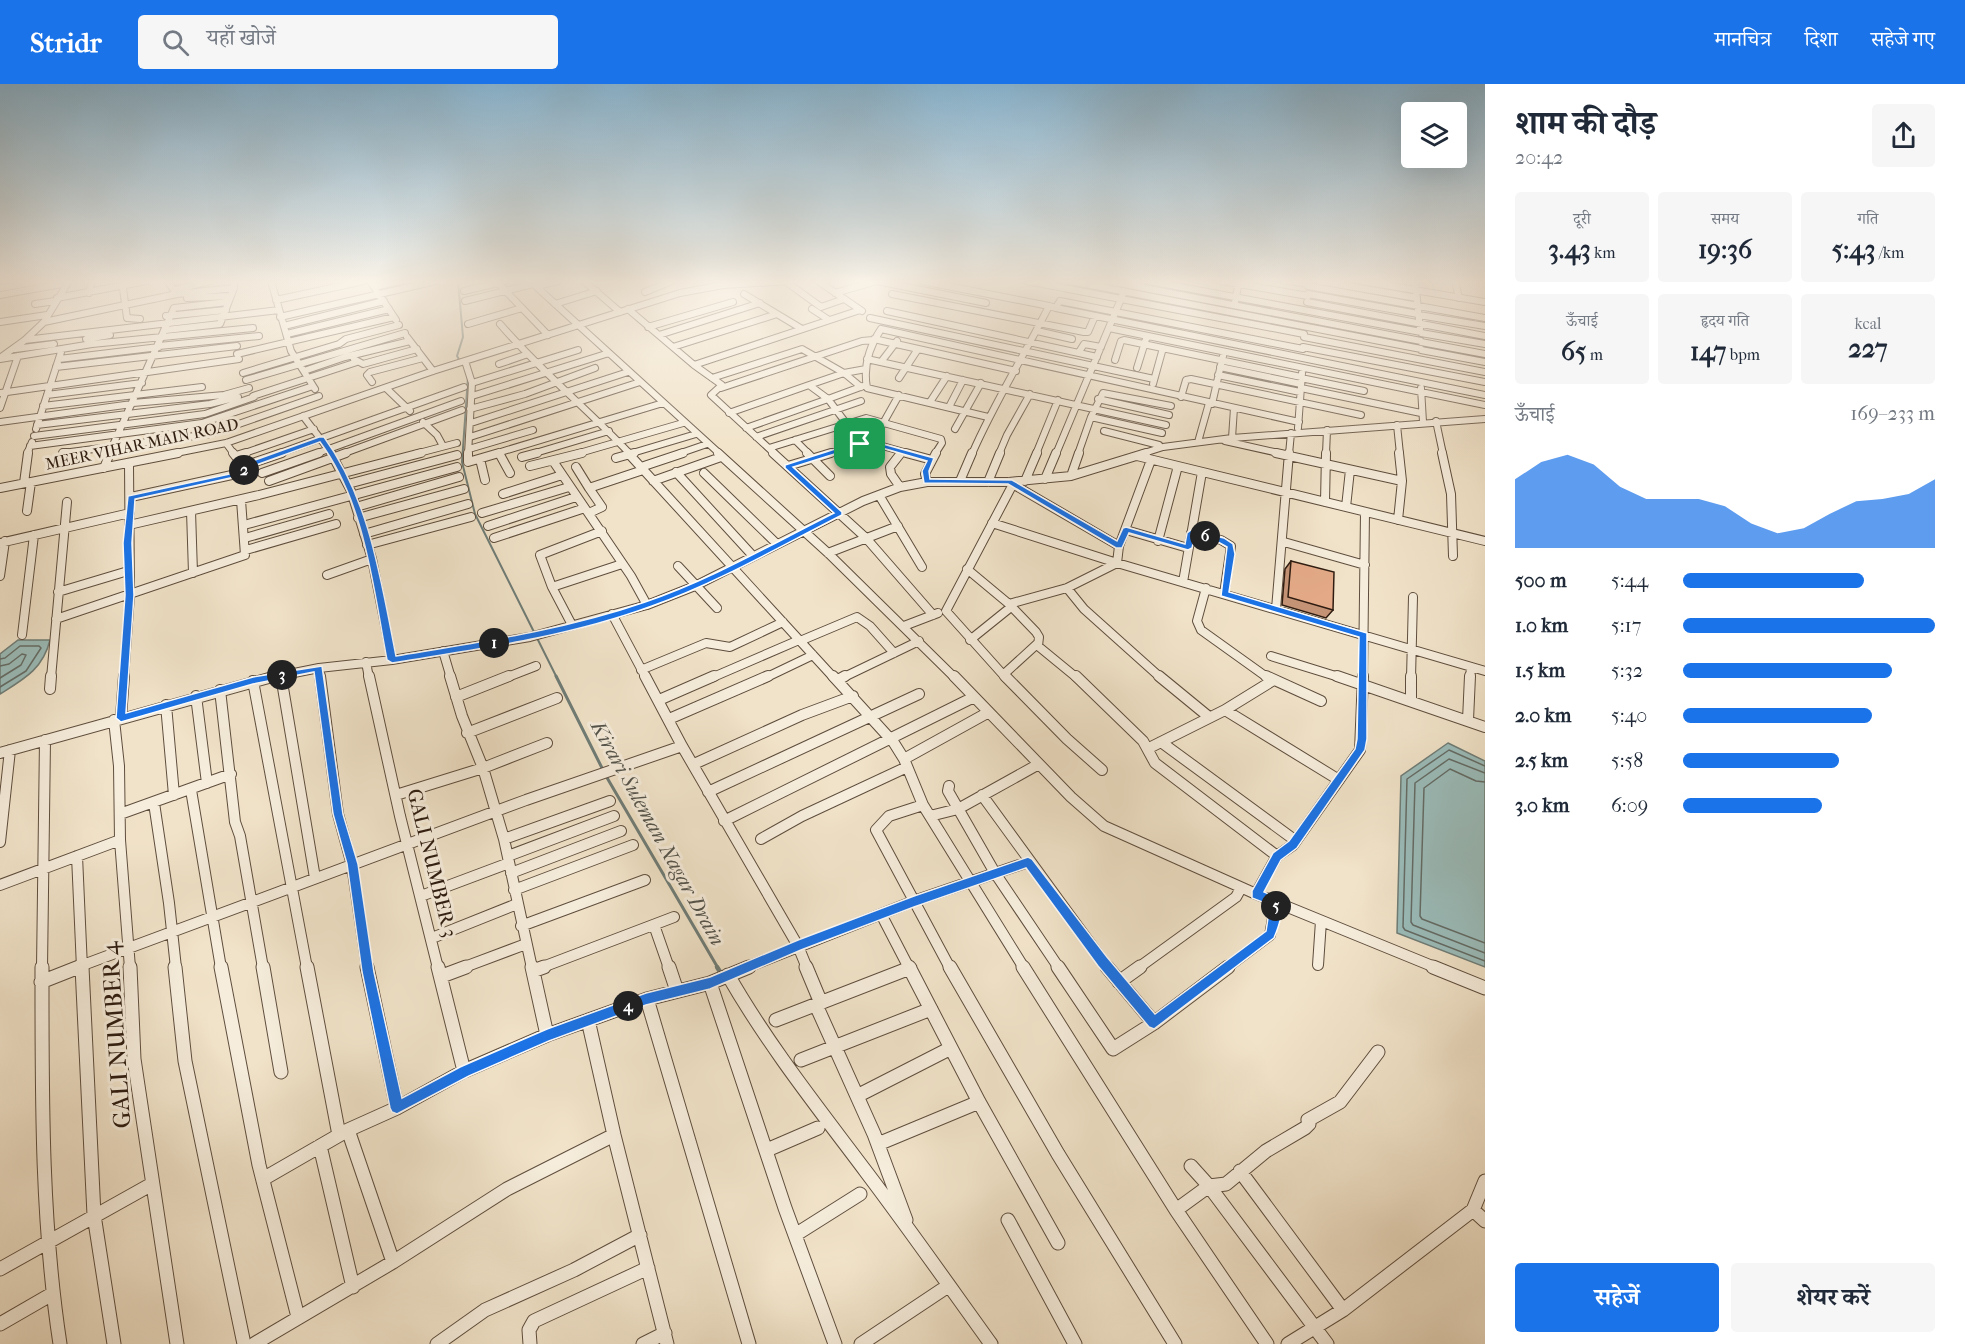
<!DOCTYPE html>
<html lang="hi">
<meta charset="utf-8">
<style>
body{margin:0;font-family:"IM FELL French Canon","Noto Serif Devanagari",serif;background:#f6f6f7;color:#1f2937;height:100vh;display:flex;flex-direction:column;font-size:22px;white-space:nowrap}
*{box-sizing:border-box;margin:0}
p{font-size:20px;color:#747a83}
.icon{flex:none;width:33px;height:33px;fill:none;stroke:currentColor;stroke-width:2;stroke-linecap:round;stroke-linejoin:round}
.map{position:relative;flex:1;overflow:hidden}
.panel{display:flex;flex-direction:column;background:#fff;width:480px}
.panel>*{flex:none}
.buttons{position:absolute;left:1401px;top:18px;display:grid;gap:12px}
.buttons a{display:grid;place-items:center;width:66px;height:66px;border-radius:6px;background:#fff;box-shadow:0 6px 24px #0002;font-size:30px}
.pin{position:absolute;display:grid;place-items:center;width:51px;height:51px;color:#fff;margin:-26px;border-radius:12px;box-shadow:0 3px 9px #0006}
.km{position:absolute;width:30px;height:30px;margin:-15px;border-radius:50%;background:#222;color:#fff;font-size:16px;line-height:30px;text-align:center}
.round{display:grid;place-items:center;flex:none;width:63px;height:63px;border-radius:6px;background:#f6f6f7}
.headline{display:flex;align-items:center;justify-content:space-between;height:102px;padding:0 30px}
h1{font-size:33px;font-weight:700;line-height:45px}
.metrics{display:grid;grid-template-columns:repeat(3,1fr);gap:9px;height:102px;padding:6px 30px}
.metrics div{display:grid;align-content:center;border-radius:6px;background:#f6f6f7;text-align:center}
.metrics b{font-size:26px;font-weight:700}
.metrics small{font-size:16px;font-weight:400}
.metrics p{font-size:16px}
.chart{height:168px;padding:12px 30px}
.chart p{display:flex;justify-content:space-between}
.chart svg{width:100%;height:108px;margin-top:6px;fill:#1a73e8;opacity:.7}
.primary-button{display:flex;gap:12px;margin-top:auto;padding:12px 30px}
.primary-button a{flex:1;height:69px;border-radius:6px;background:#1a73e8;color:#fff;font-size:24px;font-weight:700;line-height:69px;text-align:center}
.primary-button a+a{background:#f6f6f7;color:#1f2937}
ul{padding:0 30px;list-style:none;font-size:20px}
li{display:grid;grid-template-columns:96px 72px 1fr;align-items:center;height:45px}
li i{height:15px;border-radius:8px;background:#1a73e8}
header{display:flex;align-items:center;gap:36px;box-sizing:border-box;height:84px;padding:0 30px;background:#1a73e8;color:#fff}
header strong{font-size:28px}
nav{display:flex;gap:33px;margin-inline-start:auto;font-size:21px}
.search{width:420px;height:54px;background:#f6f6f7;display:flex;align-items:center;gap:15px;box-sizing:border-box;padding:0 21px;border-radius:6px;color:#747a83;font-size:22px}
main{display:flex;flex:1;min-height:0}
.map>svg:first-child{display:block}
</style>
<header>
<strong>Stridr</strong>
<div class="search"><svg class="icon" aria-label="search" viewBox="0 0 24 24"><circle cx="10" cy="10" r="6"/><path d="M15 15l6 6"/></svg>यहाँ खोजें</div>
<nav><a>मानचित्र</a><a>दिशा</a><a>सहेजे गए</a></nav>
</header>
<main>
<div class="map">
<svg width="1485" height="1260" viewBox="0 0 1485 1260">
<rect width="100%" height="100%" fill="#f1e3c9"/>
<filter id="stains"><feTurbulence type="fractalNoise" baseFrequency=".00333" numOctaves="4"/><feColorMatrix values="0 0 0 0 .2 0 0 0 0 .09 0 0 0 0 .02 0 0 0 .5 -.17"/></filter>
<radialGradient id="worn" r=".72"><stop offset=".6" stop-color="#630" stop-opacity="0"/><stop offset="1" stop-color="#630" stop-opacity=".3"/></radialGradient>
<path fill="#9bbdbb" stroke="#6f7d77" stroke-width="1.5" d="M18 556H50C43 585 24 595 0 610V570Z
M1448 659 1485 677V883L1397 849 1401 692Z"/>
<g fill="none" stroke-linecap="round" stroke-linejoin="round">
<path stroke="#646c66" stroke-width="1.5" d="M0 575 5 574 20 562H39L41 564 26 587 0 603
M0 582 9 580 22 570 26 571 21 581 0 594
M1485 682 1449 666 1407 695 1403 843 1405 846 1485 877
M1485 689 1449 675 1415 699 1411 838 1413 841 1485 869
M1485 698 1476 697 1450 685 1424 704 1420 832 1422 835 1485 859"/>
<path stroke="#6f7d77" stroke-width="2" d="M458 197 463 253 457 272 460 277
M468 293 462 378 475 430 557 594"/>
<path stroke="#6f7d77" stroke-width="3" d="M556 592 603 686
M606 692 718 884"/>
<path stroke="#6f7d77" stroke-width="4.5" d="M717 883 722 891"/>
<defs>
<path id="street-far3" d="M122 197 127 234 140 235
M167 197 177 210
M271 197 291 267 315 305
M370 197 396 236
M496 197 548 251
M530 197 720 370
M584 197 620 228
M785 197 821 223 844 215
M818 197 862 227
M877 197 986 219
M922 197 1049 222
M1027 197 1304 250
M1070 197 1421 265
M1108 197 1421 257
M1149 197 1421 248
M1222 197 1308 212
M1289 197 1309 200
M1319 197 1417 214
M1362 197 1485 218
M1415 197 1420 245
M1455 197 1459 214
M537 202 558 197
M1308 202 1485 234
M374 203 401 197
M0 204 42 197
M178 205 210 197
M464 207 506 197
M645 208 672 197
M89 209 92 197
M835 209 877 197
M744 210 777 230
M892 210 1084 248H1088L1095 232
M1308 210 1418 230
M0 211 67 199
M57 214 146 197
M187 214 230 212
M276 216 364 197
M465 217 533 200
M1060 217 1303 265
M1235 218 1239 197
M1307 218 1485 252
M35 220 55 217
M555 220 597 207
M1056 224 1485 311
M628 225 694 281
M812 225 829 236
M887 227 1097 273
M1419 231 1485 242
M166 232 226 226
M280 233 436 197
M870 234 1154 295
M0 238 47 231
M44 238 177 210 234 204
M468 240 522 224
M500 240C540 287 588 325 630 370
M284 242 384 217
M648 243 733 218
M1109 244 1485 321
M881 245 1299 338
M881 245C869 263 863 282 867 304L988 333
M166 246 220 240 234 204V197
M1037 247 1072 255
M1421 249 1485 260
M287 250 389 225
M659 251 760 219
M407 253 433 287
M1304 253 1485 288
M86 255 110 251
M874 255 1016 287
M25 256 279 226
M1421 258 1485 270
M159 262 259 252
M673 263 777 230 802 245
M1303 263 1485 298
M15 265 54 260
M1421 266 1485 278
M1079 268 1084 260 1101 263
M237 270 394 233
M0 274 25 256 44 238 69 197
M0 275 92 260 253 244
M59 275 159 263
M354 275 363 280 417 265
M867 275 1166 341
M1115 276 1121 257 1124 256 1301 293
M465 277 472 299 468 370
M881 278 897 257
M499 280 528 270
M56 283 237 262
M1220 283 1301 300
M1137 284 1146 255
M304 287 345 273 410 257
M243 289 339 260 346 255 399 241
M1218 291 1300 308
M712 294 802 265 844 289 866 285
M899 294 918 265
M1301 294 1364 307
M246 296 405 249
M372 298 367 291 370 288 423 274
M472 299 578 266
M1153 300 1163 264
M809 301 844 289 861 303
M386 304 410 327
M721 304 862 257 873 256
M1301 304 1421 329
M1421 304 1423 338
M0 309 239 275
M47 311 142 299
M899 311 872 359 911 370
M253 312 357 278
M472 312 609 269
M1181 313 1186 296 1191 295 1361 331
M1098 315 1169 331
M930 318 947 292
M133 319 224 311 249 304
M1212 320 1223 272
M43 322 202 303
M949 323 963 296
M0 324 18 272
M470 325 525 310 595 284
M729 329 809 301 828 315 866 301
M303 332 332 370
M1091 333 1162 349
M1436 337 1443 370
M0 338 132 320
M423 338 437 351 443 362
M471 339 628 288
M37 341 210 320 238 313
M1397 341 1400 370
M746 344 828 315 846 339
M1298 344 1302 289
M36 345 62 265
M955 345 981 299
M1104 347 1159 361
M34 352 205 330 254 313
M470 353 640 298
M756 353 861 317
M1232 354 1234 324
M795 356 809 370
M1225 357 1283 370
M1198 358 1209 319
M226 359 234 370
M30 362 202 339 313 302
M769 364 866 334 941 355 942 359 935 370
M469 365 533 346
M63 369 210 350 319 312
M27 370 32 358
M109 370 174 224 228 218
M171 370 226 359 433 287 680 209 723 201 791 197
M242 370 314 345
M277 370 464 303
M315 370 461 317
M342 370 462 326
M415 370 457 359
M494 370 663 319
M532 370 609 347
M576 370 683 339
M629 370 696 350
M678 370 707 360
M775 370 711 311 722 301 694 281 860 226
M826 370 872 359
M900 370 901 368
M972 370C994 319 1024 272 1049 222L1056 224 1058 220
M999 370 1007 351 1030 310
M1036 370 1058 316
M1056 370 1123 210
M1078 370 1091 333 1103 309 1171 322
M1141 370 1163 363 1232 354 1485 335
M1289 370 1291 349
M1326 370 1327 346"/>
<path id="street-far2" d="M63 369H67
M331 369 351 407 372 475 392 576
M468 369V378L499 369
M499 369 510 389
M628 369 834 594
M718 369 828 469 955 594
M773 369 866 454 933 531
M807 369 830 392
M906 369 932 376
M1276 369 1402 397 1398 436
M1399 369 1402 397
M1442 369 1451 410 1453 472
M236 372 246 369
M1137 372 1485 457
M522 373 537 369
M616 374 634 369
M480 375 485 396
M553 377 631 492 647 521
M244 382 282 369
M530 382 582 369
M788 382 831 369
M576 383 589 404
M641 383 683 369
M104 384 110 369
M676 388 753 472
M262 389 319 369
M704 389 777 460
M1071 392 1079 369
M1045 395 1056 369
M269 397 346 369
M653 397 721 373
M960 397 972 369
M1025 397 1037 369
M927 398 925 390 936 369
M988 398 1000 369
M1009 398 1119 462
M24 399 28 369
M348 400 457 371
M900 403 891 390 890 383 901 369
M0 404 178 369
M503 410 562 391
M879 411 922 483
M131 413 241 389 245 384 233 369
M1325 418 1326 369
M356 423 459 393
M1346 423 1350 386
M27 427 31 398
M191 427 193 489
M482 429 569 403
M589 429 602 423 589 404 643 386
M358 434 464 405
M992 439 1117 479 1485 587
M129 441 259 411 421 369
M244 441 457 383
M488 442 576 413
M1126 446 1188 464
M1191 449 1221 456 1231 462 1224 510
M364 450 468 420
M245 454 329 430
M494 454 585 424
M1158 457 1178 382
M1284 458 1365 481
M0 459 130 429
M367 461 471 433
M246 466 336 440
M828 469 898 442
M678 482 717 524
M967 485 1009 520 1036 548 1039 553 1038 562 1077 594
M327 491 372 475
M0 492 5 457
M1183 498 1202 388
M552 503 622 480
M1067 504 1084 525 1161 594
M1206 504 1197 537 1201 546 1268 594
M58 508 128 487
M1009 520 1067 504 1117 479 1119 462 1151 376
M1276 525 1289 369
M612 530 646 594
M56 535 245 471 241 416
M572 541 552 503 540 471 602 447
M904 542 938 529
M22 551 34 451
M970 556 1011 523
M800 557 857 533 870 542 894 569
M443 567 451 594
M1271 572 1342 594
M366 578 369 594
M319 584 320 594
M641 586 706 559 730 563 783 538
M281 591V594
M1003 591 1037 560
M51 594 67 418
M124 594 130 511 129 380
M269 594 319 584 392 576 530 553 647 521 695 502 863 417 900 403 927 398H1009L1071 392 1146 369
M505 594 536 582
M711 594 799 556
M765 594 813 571
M842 594 919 557
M1006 594 946 527 1013 400
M1363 594 1365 428
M1411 594 1413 513
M1470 594 1471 583"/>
<path id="street-far1" d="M281 592 315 794
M320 592 338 730 352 781 367 884
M369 592 400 732 438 884
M450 592 462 632 483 684 504 755 532 884
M645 592 682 662 798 862 807 884
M833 592 894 659 904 675 923 721 1024 884
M954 592 1071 713 1104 742 1256 810 1437 884
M1005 592 1067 655 1102 686
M1076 592 1143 657 1155 679 1277 772
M1159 592 1209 633
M1266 592 1321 617
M1337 592 1485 643
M838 596 845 592
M253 597 307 884
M50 605 51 592
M220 606 235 738 240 752 263 884
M196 612 207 699
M456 613 509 592
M659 616 714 592
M1411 617V592
M166 621 174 711
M1225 626 1272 597
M121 634 124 592
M669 635 768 592
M114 636 119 682 120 756 130 884
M1468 636 1470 592
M467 649 557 614
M1161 658 1296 757
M1149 664 1225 626 1339 696
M0 669 276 592
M904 675 989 628
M694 680 802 631 853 612
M949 702 948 707 995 789 1059 884
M191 706 221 884
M708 708 919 610
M396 711 483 684 547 659
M982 711 1108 884
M154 719 169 819 176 884
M923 721 889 732 876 746 950 884
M120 730 231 690
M930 732 958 725 1039 680
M724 737 974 613
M504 755 610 717
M761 755 802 732 907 683
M0 758 10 666
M77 772 82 884
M508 772 614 732
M511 789 621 747
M0 801 120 756
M514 806 633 761
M1256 810 1277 772 1293 761 1360 666 1363 592
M421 812 509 779
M881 830 909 884
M654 841 669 884
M521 842 645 796
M432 854 517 820
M1318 881 1321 837
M42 884 45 656
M75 884 526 716 682 662
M462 884 526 860
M540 884 674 833
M745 884 914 817 1028 778
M1138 884 1236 813 1241 804
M1226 884 1270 851 1276 818"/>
<path id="street" d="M42 883C42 1008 41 1136 60 1260
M82 883 94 1131 114 1260
M130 883 134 975 177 1260
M175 883 185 977 244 1260
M221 883 259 1081 298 1233
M263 883 281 988
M307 883 339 1051
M367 883 397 1024
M438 883 464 987
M532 883 547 951
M669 883 677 907
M806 883 821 919
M909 883 979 1018 1058 1159
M950 883 1058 1070 1175 1260
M1023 883 1176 1126 1267 1260
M1058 883 1113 965 1154 939 1228 883
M1107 883 1154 939
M1433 883 1485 904
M533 887 544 883
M728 891C768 961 819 1025 867 1089 910 1146 950 1203 991 1260
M442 892 466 883
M41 898 79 883
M1119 898 1140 883
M710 899 785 1124 835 1260
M647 915 749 1260
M816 921 874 1050 906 1136
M588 936 614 1051 667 1260
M776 936 910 884
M801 976 931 925
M857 1012 951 964
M348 1046 393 1178
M878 1060 979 1018
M320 1062 353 1203
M767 1066 818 1044
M1191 1082 1209 1102 1327 1260
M1240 1087 1343 1226
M263 1095 348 1046 397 1024 464 987 547 951 647 915 710 899 749 883
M1176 1126 1209 1102 1226 1100 1266 1067 1305 1044 1309 1040 1308 1036 1340 1018 1378 968
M1473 1126 1485 1137
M1008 1136 1075 1260
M795 1151 860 1110
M0 1185 152 1100
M0 1240 52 1210
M254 1260 393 1178 507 1105 614 1051
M437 1260 485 1226 574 1186 640 1151
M530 1260 529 1246 534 1237 648 1184
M643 1260 665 1249
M861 1260 942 1206
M1288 1260 1343 1226 1473 1126 1485 1097"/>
</defs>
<use href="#street-far3" stroke="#5f4e3e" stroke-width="8"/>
<use href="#street-far2" stroke="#5f4e3e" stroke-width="10"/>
<use href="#street-far1" stroke="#5f4e3e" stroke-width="12"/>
<use href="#street" stroke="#5f4e3e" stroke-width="15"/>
<use href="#street-far3" stroke="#f6eddc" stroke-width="6"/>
<use href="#street-far2" stroke="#f6eddc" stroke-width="8"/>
<use href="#street-far1" stroke="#f6eddc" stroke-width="10"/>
<use href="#street" stroke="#f6eddc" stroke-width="13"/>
</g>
<path fill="#c49275" stroke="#2e1c10" stroke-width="1.5" d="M1291 477 1333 526 1326 534 1282 521 1285 485Z"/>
<path fill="#e4aa88" stroke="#2e1c10" stroke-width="1.5" d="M1291 477 1334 488 1333 526 1288 513Z"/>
<linearGradient id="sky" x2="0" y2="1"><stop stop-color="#89b8d6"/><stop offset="0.53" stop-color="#f9f2e7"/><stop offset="1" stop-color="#f9f2e7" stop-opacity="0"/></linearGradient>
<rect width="1485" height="373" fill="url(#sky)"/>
<path fill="#1a73e8" stroke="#fff" stroke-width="1.5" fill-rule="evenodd" d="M319 353H324C370 416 381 497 396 572 480 558 564 546 645 518 710 496 772 460 834 429L785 384V381L857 358 872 357 934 374 929 387 930 395 1012 396 1117 457 1123 444 1126 443 1185 460 1187 449 1191 446 1224 454 1233 460 1235 470 1229 508 1367 549V655L1365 666 1297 764 1281 776 1264 808 1280 815C1284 828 1279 842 1274 854L1154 945 1149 943 1098 882 1026 784 914 823 801 866 710 905 646 921 549 957 469 992 397 1030 392 1028 390 1024 362 888 347 780 333 730 314 588 253 600 121 638 116 634 125 511 123 459 128 412 234 389 240 386 241 381ZM320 358C365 419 373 503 387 576L392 579C479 565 568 553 652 522 717 499 779 463 842 431V428L793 383 860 362 872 361 927 377 922 387 924 399 1008 400 1116 464H1122L1129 449 1188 466 1192 464 1195 452 1218 458 1227 463 1221 512 1359 553 1357 655 1355 665 1289 757 1273 769 1252 807V814L1270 821 1266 847 1155 930 1107 873 1032 775 1028 773 914 812 798 856 710 893 646 909 547 945 460 983 402 1014 374 888 358 780 343 730 322 582 253 593 126 629 134 511 132 459 135 415 239 392 247 388 248 384Z"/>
<g text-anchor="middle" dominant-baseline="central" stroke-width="6" stroke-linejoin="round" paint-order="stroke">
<g font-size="16" fill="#2e1c10" stroke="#f6eddc">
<text transform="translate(142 360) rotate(-12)">MEER VIHAR MAIN ROAD</text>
</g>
<g font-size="20" fill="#2e1c10" stroke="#f6eddc">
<text transform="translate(432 779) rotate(76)">GALI NUMBER 3</text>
</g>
<g font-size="21" font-style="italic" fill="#54544c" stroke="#f6eddc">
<text transform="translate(658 749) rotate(61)">Kirari Suleman Nagar Drain</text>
</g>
<g font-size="24" fill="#2e1c10" stroke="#f6eddc">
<text transform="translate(116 951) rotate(-94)">GALI NUMBER 4</text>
</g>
</g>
<rect width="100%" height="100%" filter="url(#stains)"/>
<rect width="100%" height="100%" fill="url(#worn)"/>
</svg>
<div class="buttons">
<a><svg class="icon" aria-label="layers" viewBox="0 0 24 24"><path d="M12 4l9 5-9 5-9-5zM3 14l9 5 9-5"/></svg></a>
</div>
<div class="pin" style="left:860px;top:360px;background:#1e9e55"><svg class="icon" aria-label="arrive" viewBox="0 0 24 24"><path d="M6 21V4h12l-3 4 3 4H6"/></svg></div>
<b class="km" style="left:494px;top:559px">1</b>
<b class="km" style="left:244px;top:386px">2</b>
<b class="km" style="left:282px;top:591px">3</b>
<b class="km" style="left:628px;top:922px">4</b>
<b class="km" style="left:1276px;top:822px">5</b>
<b class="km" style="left:1205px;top:452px">6</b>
</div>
<section class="panel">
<div class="headline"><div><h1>शाम की दौड़</h1><p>20:42</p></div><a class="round"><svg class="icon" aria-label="share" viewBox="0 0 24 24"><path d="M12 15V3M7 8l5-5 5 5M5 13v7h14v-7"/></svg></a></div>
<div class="metrics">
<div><p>दूरी</p><b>3.43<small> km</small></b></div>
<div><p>समय</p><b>19:36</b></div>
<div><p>गति</p><b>5:43<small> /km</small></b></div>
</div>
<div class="metrics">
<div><p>ऊँचाई</p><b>65<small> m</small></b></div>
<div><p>हृदय गति</p><b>147<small> bpm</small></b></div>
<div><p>kcal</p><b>227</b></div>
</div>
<div class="chart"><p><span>ऊँचाई</span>169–233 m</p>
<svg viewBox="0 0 160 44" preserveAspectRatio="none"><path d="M0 44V16L10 9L20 6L30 10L40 19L50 24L60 24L70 24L80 27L90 34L100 38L110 36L120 30L130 25L140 24L150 22L160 16V44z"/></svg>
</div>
<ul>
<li><b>500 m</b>5:44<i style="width:72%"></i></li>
<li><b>1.0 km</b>5:17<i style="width:100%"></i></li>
<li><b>1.5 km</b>5:32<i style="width:83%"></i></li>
<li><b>2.0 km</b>5:40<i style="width:75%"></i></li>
<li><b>2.5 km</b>5:58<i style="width:62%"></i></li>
<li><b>3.0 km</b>6:09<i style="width:55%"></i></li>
</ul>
<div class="primary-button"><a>सहेजें</a><a>शेयर करें</a></div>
</section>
</main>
